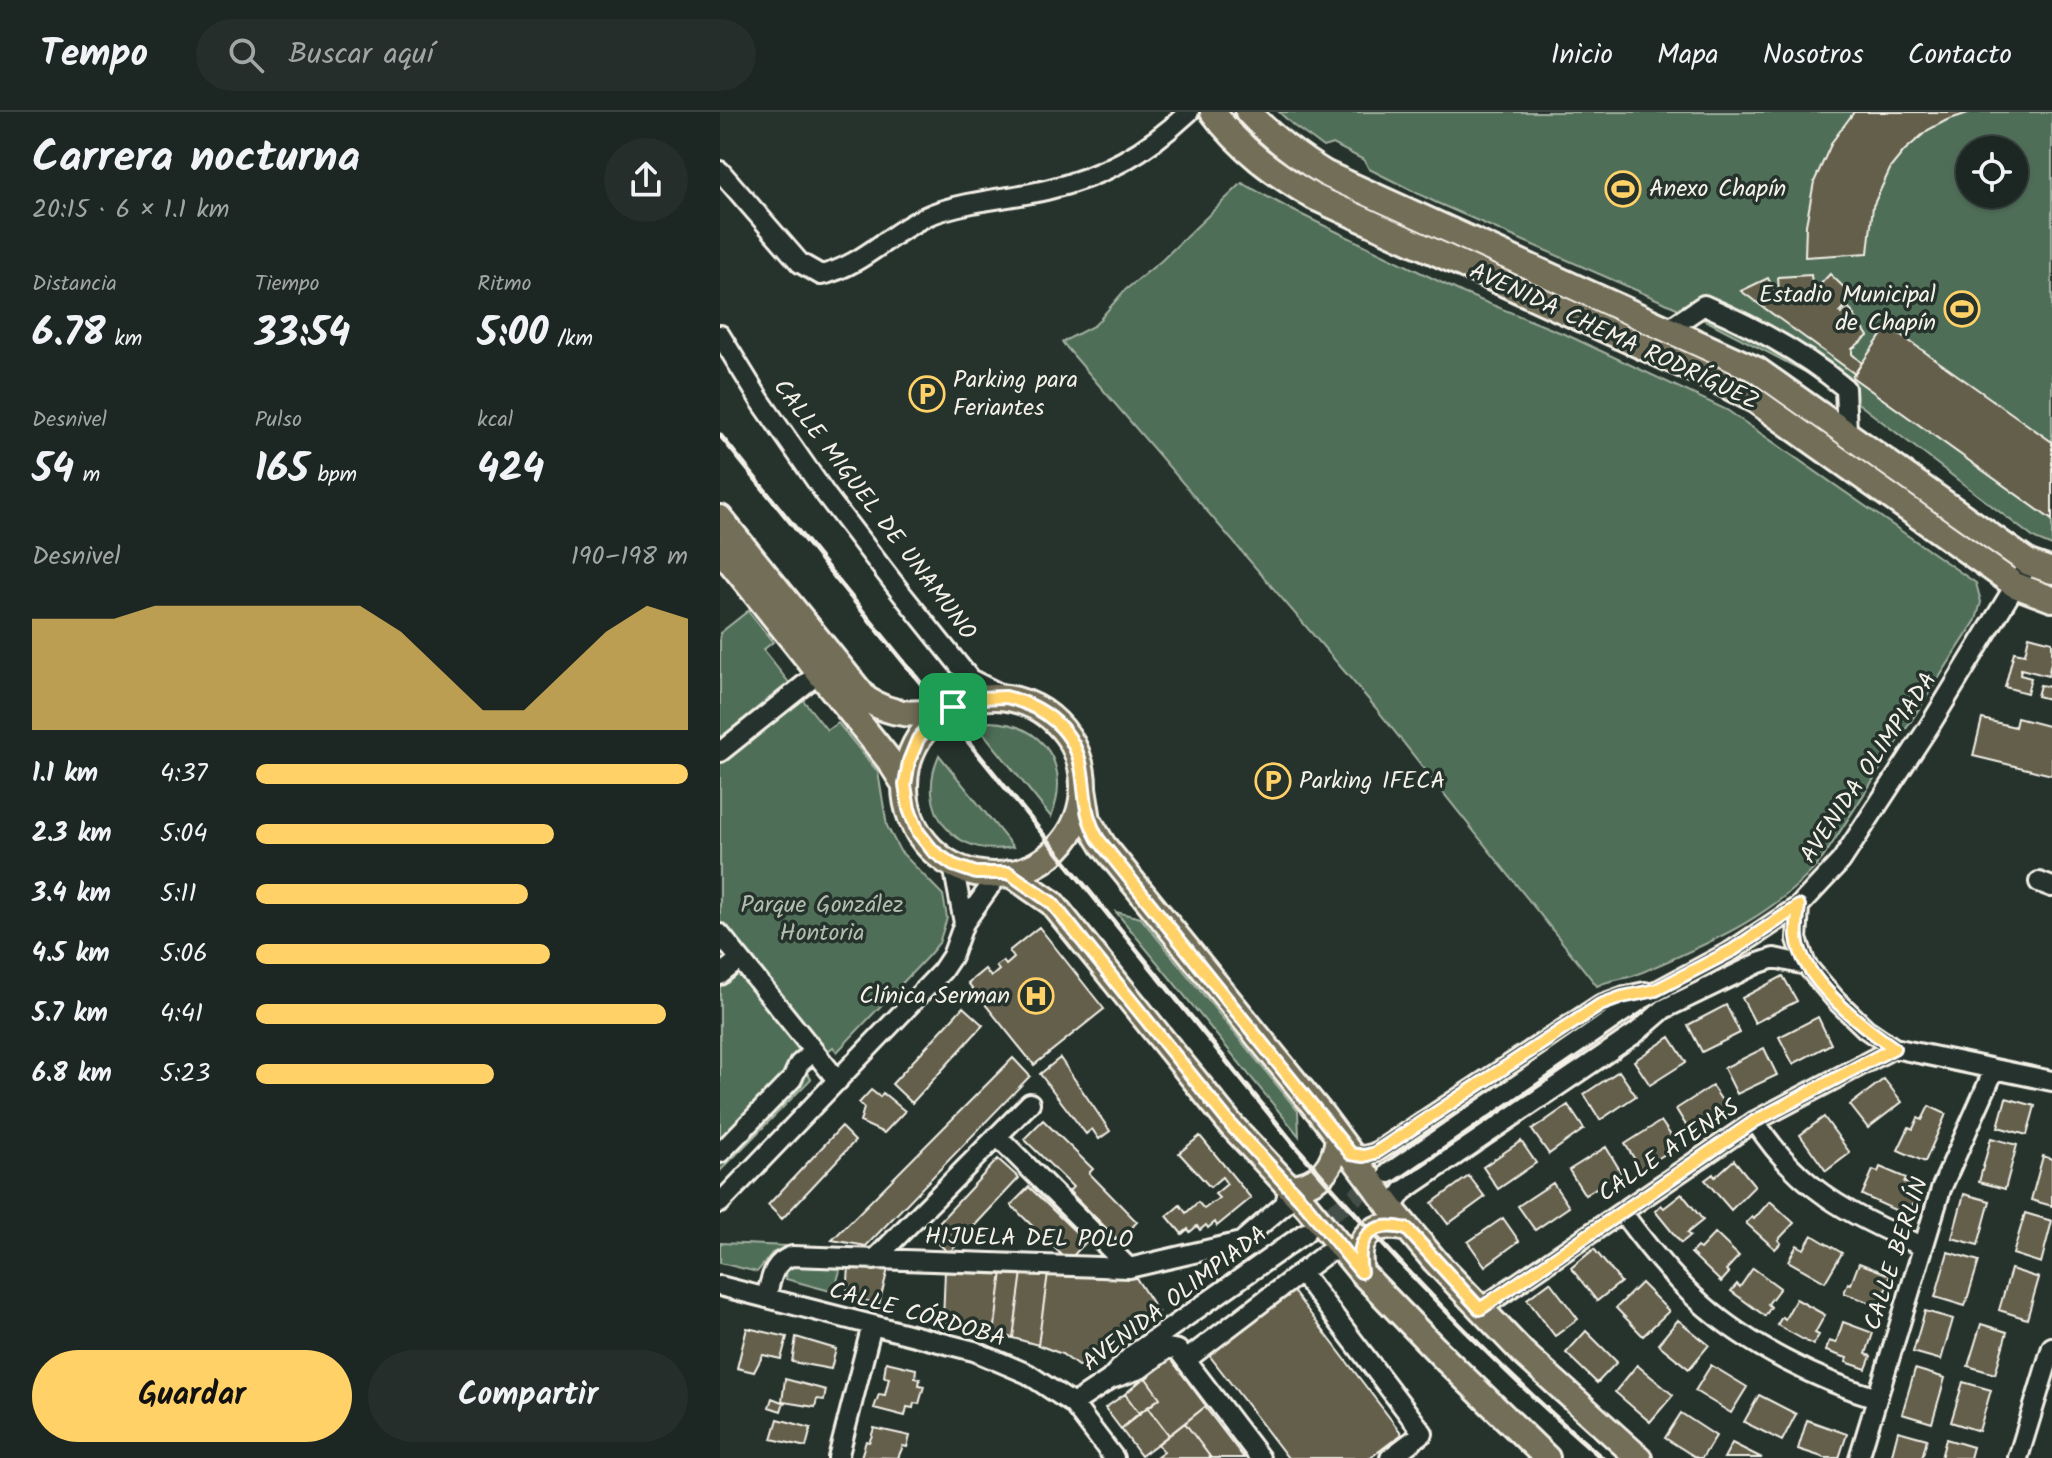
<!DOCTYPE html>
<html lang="es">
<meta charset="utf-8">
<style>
body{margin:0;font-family:Kalam,sans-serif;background:#252e2a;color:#f1f3f6;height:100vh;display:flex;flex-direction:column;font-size:30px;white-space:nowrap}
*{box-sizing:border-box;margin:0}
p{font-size:26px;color:#a0a5a5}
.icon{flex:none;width:44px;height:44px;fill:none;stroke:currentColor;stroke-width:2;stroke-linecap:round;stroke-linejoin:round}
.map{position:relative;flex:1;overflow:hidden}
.details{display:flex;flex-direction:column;background:#1c2622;width:720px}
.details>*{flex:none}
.fabs{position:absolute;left:1236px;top:24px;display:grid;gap:16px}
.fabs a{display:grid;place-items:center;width:72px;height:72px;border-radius:50%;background:#1c2622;box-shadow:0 2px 6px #0004,0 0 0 2px #3a4340;font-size:40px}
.pin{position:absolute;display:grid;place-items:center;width:68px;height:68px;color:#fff;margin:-34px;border-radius:16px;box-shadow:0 4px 12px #0006}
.round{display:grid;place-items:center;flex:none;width:84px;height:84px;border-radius:42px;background:#252e2a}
.overview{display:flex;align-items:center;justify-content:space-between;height:136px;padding:0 32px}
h1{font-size:44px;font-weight:800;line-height:60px}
.metrics{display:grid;grid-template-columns:repeat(3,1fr);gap:12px;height:136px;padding:8px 32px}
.metrics div{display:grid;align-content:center}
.metrics b{font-size:40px;font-weight:800}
.metrics small{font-size:22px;font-weight:400}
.metrics p{font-size:22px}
.chart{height:224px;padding:16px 32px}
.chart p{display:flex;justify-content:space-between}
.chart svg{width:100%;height:144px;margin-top:8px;fill:#ffd166;opacity:.7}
.primary-button{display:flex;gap:16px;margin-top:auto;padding:16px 32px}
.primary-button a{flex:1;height:92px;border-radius:48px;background:#ffd166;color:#111;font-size:32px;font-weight:800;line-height:92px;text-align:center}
.primary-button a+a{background:#252e2a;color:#f1f3f6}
ul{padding:0 32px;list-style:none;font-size:26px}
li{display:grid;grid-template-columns:128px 96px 1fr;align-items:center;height:60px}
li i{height:20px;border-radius:10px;background:#ffd166}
header{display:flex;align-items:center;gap:48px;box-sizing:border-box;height:112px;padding:0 40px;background:#1c2622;border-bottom:2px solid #3a4340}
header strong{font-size:38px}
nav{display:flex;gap:44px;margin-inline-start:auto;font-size:28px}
.search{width:560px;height:72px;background:#252e2a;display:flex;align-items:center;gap:20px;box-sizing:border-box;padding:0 28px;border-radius:44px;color:#a0a5a5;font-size:30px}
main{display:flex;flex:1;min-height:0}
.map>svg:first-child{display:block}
</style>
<header>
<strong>Tempo</strong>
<div class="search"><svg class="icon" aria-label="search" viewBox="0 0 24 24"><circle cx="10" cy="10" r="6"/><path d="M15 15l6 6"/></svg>Buscar aquí</div>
<nav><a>Inicio</a><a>Mapa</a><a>Nosotros</a><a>Contacto</a></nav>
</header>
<main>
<section class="details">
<div class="overview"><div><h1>Carrera nocturna</h1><p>20:15 · 6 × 1.1 km</p></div><a class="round"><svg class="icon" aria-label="share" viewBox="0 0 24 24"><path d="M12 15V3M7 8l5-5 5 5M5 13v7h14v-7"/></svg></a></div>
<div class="metrics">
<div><p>Distancia</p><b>6.78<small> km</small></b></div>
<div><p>Tiempo</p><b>33:54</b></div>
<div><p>Ritmo</p><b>5:00<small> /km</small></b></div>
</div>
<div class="metrics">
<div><p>Desnivel</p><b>54<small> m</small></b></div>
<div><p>Pulso</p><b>165<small> bpm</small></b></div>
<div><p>kcal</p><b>424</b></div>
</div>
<div class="chart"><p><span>Desnivel</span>190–198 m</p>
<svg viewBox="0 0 160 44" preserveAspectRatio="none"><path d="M0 44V10L10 10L20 10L30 6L40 6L50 6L60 6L70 6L80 6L90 14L100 26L110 38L120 38L130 26L140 14L150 6L160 10V44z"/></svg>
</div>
<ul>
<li><b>1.1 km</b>4:37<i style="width:100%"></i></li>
<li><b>2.3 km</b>5:04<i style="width:69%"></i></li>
<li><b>3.4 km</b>5:11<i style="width:63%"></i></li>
<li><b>4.5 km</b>5:06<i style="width:68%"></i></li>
<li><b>5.7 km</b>4:41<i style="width:95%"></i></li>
<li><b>6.8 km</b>5:23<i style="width:55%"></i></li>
</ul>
<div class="primary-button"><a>Guardar</a><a>Compartir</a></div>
</section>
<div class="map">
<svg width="1332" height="1346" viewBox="0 0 1332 1346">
<rect width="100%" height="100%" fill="#26332d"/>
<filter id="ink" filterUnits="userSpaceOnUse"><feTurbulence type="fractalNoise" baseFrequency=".0125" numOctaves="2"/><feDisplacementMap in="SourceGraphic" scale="16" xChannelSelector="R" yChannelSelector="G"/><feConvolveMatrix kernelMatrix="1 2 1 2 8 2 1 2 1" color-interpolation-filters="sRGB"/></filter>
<g filter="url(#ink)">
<path fill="#4f6e58" stroke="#a2b0a0" stroke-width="2" fill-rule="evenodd" d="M559 0H1332V434L1315 427 1122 279 991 211 715 90 649 57 644 48 613 32 603 35 574 14ZM1250 38H1294V82H1250Z
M522 71 572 98 743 181 849 224 1007 298 1256 471 1261 490 1256 508 1103 746C1056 805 985 833 918 862 904 868 891 867 877 874L655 595 342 230 375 213 404 179 441 149Z
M28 499 53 530 43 538 107 618 118 611 158 660 167 714 180 739 223 783 227 806 219 831 209 843 117 940 113 935 85 958 91 967 0 1059V521Z
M270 610C324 611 352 655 331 705L256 612Z
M219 643 293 735C234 747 195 698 219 643Z
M396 800 421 806 578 999 579 1024Z
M0 1131 68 1134 52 1141 37 1160 0 1151Z
M74 1153 121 1155 114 1180 66 1167 67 1157Z"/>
<path fill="#635f4c" stroke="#f4f1e8" stroke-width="2" d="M1134 0H1251L1227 8 1208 18 1184 39 1171 55 1153 94 1148 141 1085 145 1086 113 1094 70 1112 30Z
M1110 162 1134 185 1120 200 1121 202 1129 196 1148 224 1132 237V242L1142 251 1135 262 1021 179 1048 166 1055 180H1059L1058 165 1091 163 1093 178H1095Z
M1168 214 1332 330V408L1132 265Z
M1309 524 1332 530V546L1328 564 1301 557 1300 563 1311 566 1307 581 1285 575 1294 540 1305 542Z
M1332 566V588L1317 584 1320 573 1330 575Z
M1297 606 1332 615V663L1253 644 1262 607 1295 615Z
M319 815 384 897 314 953 248 871 265 857 271 865 279 858 276 854 283 849 286 853 294 846 289 839Z
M1063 864 1077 889 1035 911 1022 886Z
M1006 893 1020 921 982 940 968 913Z
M243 895 263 913 192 991 172 972Z
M1098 905 1111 932 1073 952 1059 925Z
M950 925 966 950 930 973 914 949Z
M1044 936 1057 963 1017 982 1004 956Z
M293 946 310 964 146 1134 112 1128Z
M340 946 390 1019 379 1027 372 1017 366 1022 320 962Z
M899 959 916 984 880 1008 864 982Z
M1164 967 1182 990 1148 1016 1130 993Z
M992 974 1009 999 972 1023 956 997Z
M151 978 160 985 163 981 185 999 164 1021 140 1010 144 996 139 991Z
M1286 986 1315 994 1307 1023 1278 1015Z
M848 993 864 1017 829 1042 812 1018Z
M1209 994 1226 1002 1205 1050 1178 1038 1189 1015 1193 1017 1198 1006 1202 1008Z
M1104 1005 1130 1041 1106 1059 1080 1023Z
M323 1008 373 1057 369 1061 417 1110 399 1129 349 1079 353 1075 304 1027Z
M941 1009 958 1034 921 1057 905 1032Z
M121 1015 135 1029 62 1107 48 1093Z
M480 1024 531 1086 497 1114 495 1110 488 1116 486 1113 480 1118 477 1114 470 1120 468 1117 462 1122 447 1104 460 1093 466 1101 478 1090 484 1097 499 1086 495 1082 507 1072 502 1065 490 1075 459 1041Z
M1271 1026 1297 1033 1285 1077 1259 1070Z
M801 1029 816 1051 778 1077 763 1055Z
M886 1035 901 1060 865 1083 849 1058Z
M1323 1044 1332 1047V1094L1311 1088Z
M278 1047 299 1066 229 1141 208 1122Z
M1014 1048 1035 1074 1011 1098 985 1068 993 1062 995 1065Z
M1160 1055 1186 1066 1184 1070 1200 1077 1188 1104 1142 1083 1153 1058 1158 1060Z
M749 1064 765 1085 728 1112 712 1091Z
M833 1071 849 1095 815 1118 798 1094Z
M309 1075 366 1130 348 1149 291 1093Z
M962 1082 983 1108 967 1121 970 1124 961 1131 935 1099 941 1093 944 1096Z
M1244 1082 1270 1089 1258 1133 1232 1126Z
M1050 1089 1074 1111 1058 1128 1061 1131 1055 1137 1026 1111 1032 1105 1034 1107Z
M1305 1101 1332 1109 1321 1151 1293 1142Z
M783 1106 799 1129 765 1154 748 1130Z
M995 1121 1019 1144 1006 1158 1009 1161 1001 1170 971 1141 977 1135 980 1137Z
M1092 1123 1122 1141 1105 1170 1068 1149 1077 1133 1084 1137Z
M874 1137 901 1170 877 1189 851 1156Z
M1228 1140 1259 1149 1245 1194 1215 1185Z
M1139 1151 1170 1163 1161 1195 1124 1181 1128 1171 1131 1172Z
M129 1154 168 1157 159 1192 127 1184Z
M1033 1156 1060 1176 1048 1192 1051 1195 1045 1204 1011 1179 1017 1172 1020 1175Z
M1291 1157 1319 1166 1307 1207 1279 1198Z
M225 1158 282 1160 274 1222 223 1209Z
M282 1160H302L293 1226 274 1222Z
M302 1160 328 1161 318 1233 293 1226Z
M328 1161 416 1166 438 1200 369 1252 358 1254 342 1242 318 1233Z
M830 1170 858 1207 835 1224 807 1187Z
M921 1171 949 1199 923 1224 896 1196Z
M573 1179 682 1322 650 1346H568L489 1243Z
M1076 1187 1105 1203 1095 1221 1099 1223 1093 1233 1057 1213 1062 1205 1065 1207Z
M1205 1199 1233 1207 1221 1248 1193 1240Z
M958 1208 989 1233 969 1257 938 1232Z
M1123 1210 1153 1221 1146 1242 1151 1244 1146 1257 1126 1250 1127 1246 1106 1239 1109 1229 1116 1231Z
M1261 1212 1287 1220 1275 1262 1248 1254Z
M27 1216 67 1225 61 1247 43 1243 34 1260 17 1256Z
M866 1219 897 1250 877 1271 846 1241Z
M76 1225 116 1237 111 1257 72 1250Z
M450 1246 486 1294 449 1323 428 1296 440 1286 425 1265Z
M166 1250 196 1257 195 1266 200 1267 199 1273 204 1274 199 1292 194 1291 193 1296 187 1295 185 1304 154 1296 159 1282 165 1283 169 1266 164 1265Z
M917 1253 953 1283 930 1310 895 1280Z
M991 1253 1027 1275 1011 1301 975 1279Z
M1195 1257 1225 1266 1212 1311 1182 1302Z
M425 1265 440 1286 419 1301 405 1282Z
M65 1267 106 1278 104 1288 97 1287 95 1295 64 1290 61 1299 49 1295 52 1286 62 1290Z
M1243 1270 1271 1278 1259 1319 1231 1310Z
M405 1282 419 1301 401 1317 385 1296Z
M1039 1283 1076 1302 1062 1329 1024 1310Z
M428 1295 449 1323 421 1344 401 1317Z
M485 1295 524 1346H491L465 1311Z
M961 1301 996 1324 982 1346H977L945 1326Z
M58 1307 91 1316 86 1335 52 1327Z
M1087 1308 1127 1322 1119 1346H1105L1078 1337Z
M465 1311 491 1346H436L444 1340 438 1332Z
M154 1316 190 1324 187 1335 183 1334 178 1346 141 1345 146 1329 149 1330 151 1326Z
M1178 1319 1207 1327 1202 1346H1171Z
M1226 1327 1253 1335 1250 1346H1221Z
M1012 1331 1042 1346H1004Z"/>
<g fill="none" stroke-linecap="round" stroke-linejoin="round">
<path stroke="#455049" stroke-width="18" stroke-dasharray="18 9" stroke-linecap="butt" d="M590 1117 664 1064"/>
<defs>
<path id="minor" d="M0 59 80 151 101 163C143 154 172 118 212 102 250 88 288 87 326 78 385 64 425 41 469 0
M950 216 984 193C1035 215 1082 240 1125 276L1127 320
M0 223 40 288 106 383 182 482 250 567 286 585
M0 640 99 561
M233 753 244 811
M1319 770 1332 775
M1079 794 1077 827 1086 853 1116 888 1146 917 1174 936 1332 969
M0 822 118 969
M0 863 20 847
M1035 1009C1078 1077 1131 1104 1202 1134
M277 1024 409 1156
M0 1041 72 967 79 952 94 939
M631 1042 644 1044 655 1041 880 893 902 885 925 880
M669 1061 922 887 1013 838 1079 794 1121 749 1210 613 1309 451
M0 1091 222 859 232 844 244 811 278 763
M674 1100 676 1089 683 1079 916 921 944 897 1039 851 1054 846 1086 853
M902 1100C926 1133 952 1166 983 1193 1028 1233 1099 1269 1157 1286
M154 1148 310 991
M581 1160 703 1321 670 1346
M0 1174 254 1239 308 1262 353 1292 394 1346
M46 1186C51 1168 52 1150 72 1144L409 1156 521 1130 565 1092 569 1075
M760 1197 1035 1009 1174 936
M466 1248 608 1140 624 1139
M391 1267 420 1257 448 1236 458 1238 540 1346
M353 1292 389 1268 412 1243 585 1121
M118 1346 152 1213
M1139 1346 1221 1077 1274 958
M1298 1346 1332 1235"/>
<path id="major" d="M493 0C520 37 555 62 594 85L998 269 1036 289 1295 473 1332 487
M528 0C551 25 576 44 606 62L1037 258 1309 451 1332 459
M0 406 146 587C173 604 196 605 227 596
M0 437 169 648 185 673
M185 674a89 89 0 1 1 178 0a89 89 0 1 1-178 0Z
M363 676 368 708 383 733 601 1002 674 1100 715 1149 803 1241 919 1346
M289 761 332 791 512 1014 586 1093 641 1160 727 1249 827 1346
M569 1075C599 1074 615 1053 618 1025
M641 1160C635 1125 651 1108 687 1117"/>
</defs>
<use href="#minor" stroke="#f4f1e8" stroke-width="24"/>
<use href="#major" stroke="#f4f1e8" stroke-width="30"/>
<use href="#minor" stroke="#26332d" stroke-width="18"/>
<use href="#major" stroke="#726e59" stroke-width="24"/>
<path stroke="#f4f1e8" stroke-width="5" d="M0 323 573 1031C669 1142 770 1250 882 1346"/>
</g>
</g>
<g fill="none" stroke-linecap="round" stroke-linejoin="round" filter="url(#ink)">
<defs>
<path id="route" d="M286 585C324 594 356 618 362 660 366 687 364 702 378 727L631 1042 644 1044 655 1041 880 893 902 885 936 878 1013 838 1079 794C1078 804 1076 815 1077 825 1081 867 1142 914 1174 936L1035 1009 760 1197 687 1117C652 1108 635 1125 641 1160L586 1093 512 1014 332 791 289 761H256L233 753 213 739 198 720 189 697 185 673 189 649 198 627 213 609 233 595 258 586Z"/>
</defs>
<use href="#route" stroke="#fff" stroke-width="16"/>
<use href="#route" stroke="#ffd166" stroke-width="10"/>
</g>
<defs>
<symbol id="stadium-ring" viewBox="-11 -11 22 22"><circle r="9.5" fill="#26332d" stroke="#ffd166" stroke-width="1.5"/><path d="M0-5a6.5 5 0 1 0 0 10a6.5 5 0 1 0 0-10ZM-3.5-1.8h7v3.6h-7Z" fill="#ffd166"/></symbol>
<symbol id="parking-ring" viewBox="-11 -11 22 22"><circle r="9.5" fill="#26332d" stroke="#ffd166" stroke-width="1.5"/><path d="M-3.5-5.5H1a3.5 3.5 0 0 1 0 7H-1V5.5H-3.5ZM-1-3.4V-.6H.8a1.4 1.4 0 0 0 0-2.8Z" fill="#ffd166"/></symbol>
<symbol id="hospital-ring" viewBox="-11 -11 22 22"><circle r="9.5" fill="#26332d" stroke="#ffd166" stroke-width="1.5"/><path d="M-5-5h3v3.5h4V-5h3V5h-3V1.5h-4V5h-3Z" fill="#ffd166"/></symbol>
</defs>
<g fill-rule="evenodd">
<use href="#stadium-ring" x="883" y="57" width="40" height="40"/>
<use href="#stadium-ring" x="1222" y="177" width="40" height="40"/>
<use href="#parking-ring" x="187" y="262" width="40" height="40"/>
<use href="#parking-ring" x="533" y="649" width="40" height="40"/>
<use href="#hospital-ring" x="296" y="864" width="40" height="40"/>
</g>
<g text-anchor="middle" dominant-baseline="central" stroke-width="7" stroke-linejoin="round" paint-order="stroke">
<g font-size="24" fill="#f4f1e8" stroke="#26332d" text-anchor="start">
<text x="929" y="77">Anexo Chapín</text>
<text x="1216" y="183" text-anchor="end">Estadio Municipal<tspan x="1216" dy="28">de Chapín</tspan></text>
<text x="233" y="268">Parking para<tspan x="233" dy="28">Feriantes</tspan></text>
<text x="579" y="669">Parking IFECA</text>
<text x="290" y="884" text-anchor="end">Clínica Serman</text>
</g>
<g font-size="24" fill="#f4f1e8" stroke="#26332d">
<text transform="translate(894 225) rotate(25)">AVENIDA CHEMA RODRÍGUEZ</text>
<text transform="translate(154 398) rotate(53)">CALLE MIGUEL DE UNAMUNO</text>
<text transform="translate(1149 656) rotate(-56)">AVENIDA OLIMPIADA</text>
<text transform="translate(949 1039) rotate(-34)">CALLE ATENAS</text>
<text transform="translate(309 1127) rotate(1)">HIJUELA DEL POLO</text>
<text transform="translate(1177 1142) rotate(-72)">CALLE BERLÍN</text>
<text transform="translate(455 1187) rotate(-37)">AVENIDA OLIMPIADA</text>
<text transform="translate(197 1203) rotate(16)">CALLE CÓRDOBA</text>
</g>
<g font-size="24" fill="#b2bdae" stroke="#26332d">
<text x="102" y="793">Parque González<tspan x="102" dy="28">Hontoria</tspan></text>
</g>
</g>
</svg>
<div class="fabs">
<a><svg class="icon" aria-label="locate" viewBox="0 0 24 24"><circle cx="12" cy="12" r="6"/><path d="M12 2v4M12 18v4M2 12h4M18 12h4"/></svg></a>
</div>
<div class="pin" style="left:233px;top:595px;background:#1e9e55"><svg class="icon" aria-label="arrive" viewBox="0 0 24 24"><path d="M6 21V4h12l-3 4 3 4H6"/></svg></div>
</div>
</main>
